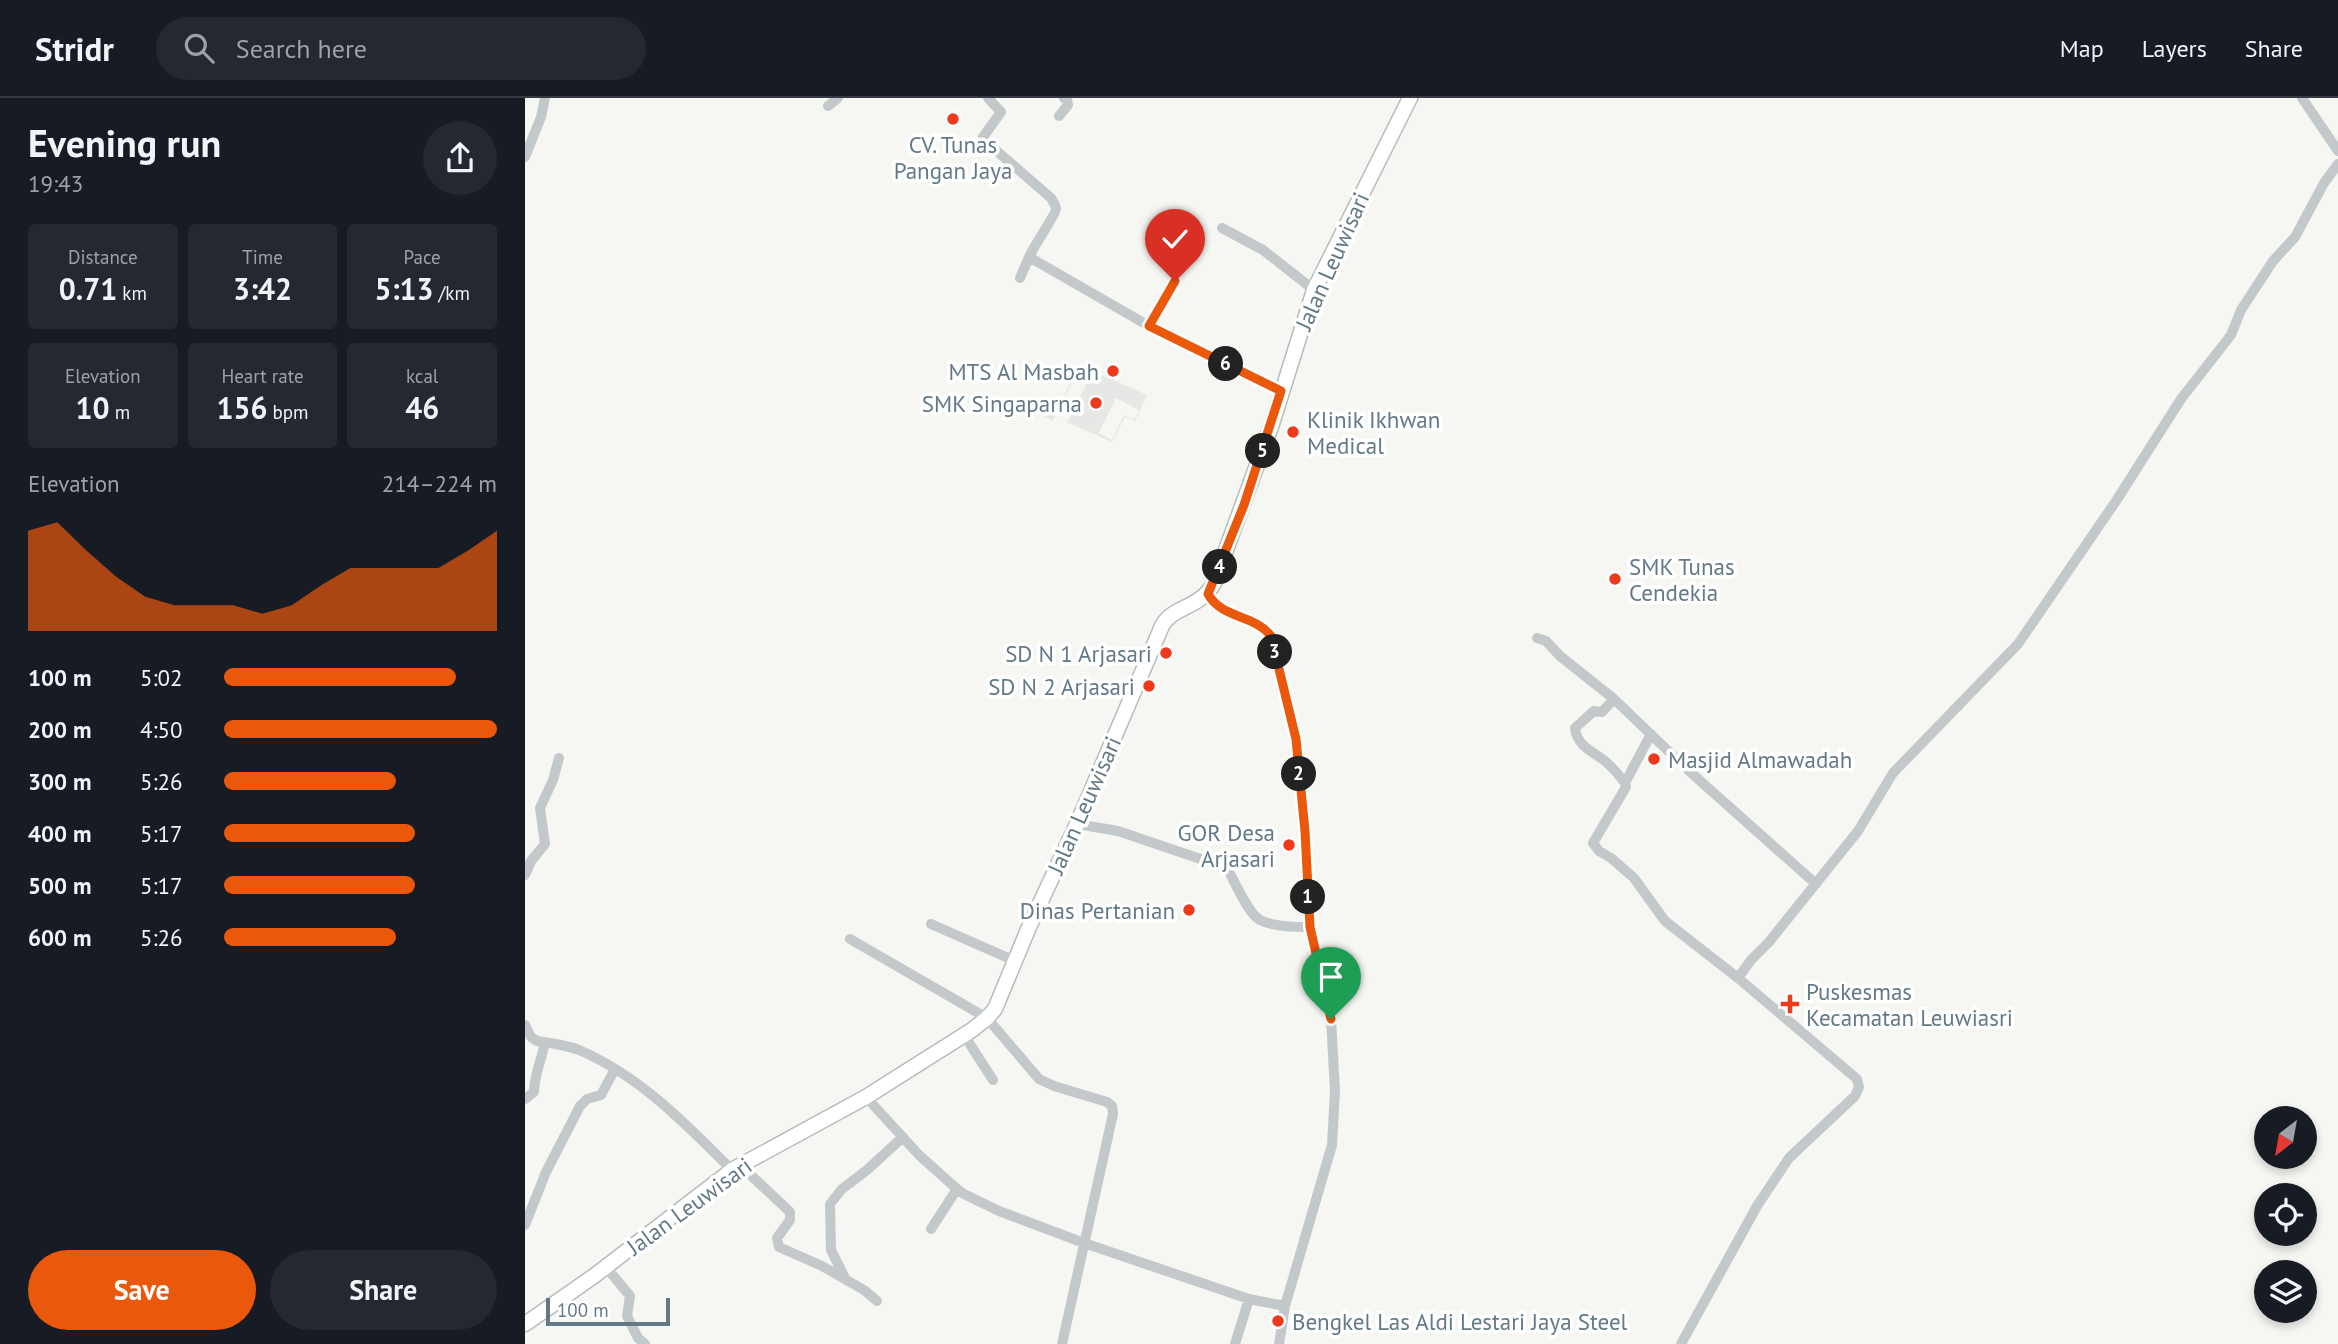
<!DOCTYPE html>
<meta charset="utf-8">
<style>
body{margin:0;font-family:"PT Sans",sans-serif;background:#242831;color:#f1f3f6;height:100vh;display:flex;flex-direction:column;font-size:26px;white-space:nowrap}
*{box-sizing:border-box;margin:0}
p{font-size:23px;color:#9ea1a6}
.icon{flex:none;width:38px;height:38px;fill:none;stroke:currentColor;stroke-width:2;stroke-linecap:round;stroke-linejoin:round}
.map{position:relative;flex:1;overflow:hidden}
.drawer{display:flex;flex-direction:column;background:#171b24;width:525px}
.drawer>*{flex:none}
.needle{width:46px;rotate:211deg}
.buttons{position:absolute;left:1729px;top:1008px;display:grid;gap:14px}
.buttons a{display:grid;place-items:center;width:63px;height:63px;border-radius:50%;background:#171b24;box-shadow:0 4px 10px #0003;font-size:35px}
.scale{position:absolute;left:21px;bottom:18px;width:124px;box-sizing:border-box;padding-left:7px;border:4px solid #637985;border-top:0;font-size:19px;line-height:24px;white-space:nowrap;color:#637985;-webkit-text-stroke:5px #fff;paint-order:stroke}
.pin{position:absolute;display:grid;place-items:center;width:60px;height:60px;color:#fff;margin:-72px -30px;border-radius:50% 50% 50% 0;rotate:-45deg;box-shadow:0 0 7px #0007}
.pin .icon{rotate:45deg}
.km{position:absolute;width:35px;height:35px;margin:-18px;border-radius:50%;background:#222;color:#fff;font-size:19px;line-height:35px;text-align:center}
.round{display:grid;place-items:center;flex:none;width:74px;height:74px;border-radius:37px;background:#242831}
.overview{display:flex;align-items:center;justify-content:space-between;height:119px;padding:0 28px}
h1{font-size:38px;font-weight:700;line-height:52px}
.figures{display:grid;grid-template-columns:repeat(3,1fr);gap:10px;height:119px;padding:7px 28px}
.figures div{display:grid;align-content:center;border-radius:7px;background:#242831;text-align:center}
.figures b{font-size:30px;font-weight:700}
.figures small{font-size:19px;font-weight:400}
.figures p{font-size:19px}
.chart{height:196px;padding:14px 28px}
.chart p{display:flex;justify-content:space-between}
.chart svg{width:100%;height:126px;margin-top:7px;fill:#ea580c;opacity:.7}
.action{display:flex;gap:14px;margin-top:auto;padding:14px 28px}
.action a{flex:1;height:80px;border-radius:42px;background:#ea580c;color:#fff;font-size:28px;font-weight:700;line-height:80px;text-align:center}
.action a+a{background:#242831;color:#f1f3f6}
ul{padding:0 28px;list-style:none;font-size:23px}
li{display:grid;grid-template-columns:112px 84px 1fr;align-items:center;height:52px}
li i{height:18px;border-radius:9px;background:#ea580c}
header{display:flex;align-items:center;gap:42px;box-sizing:border-box;height:98px;padding:0 35px;background:#171b24;border-bottom:2px solid #363941}
header strong{font-size:33px}
nav{display:flex;gap:38px;margin-inline-start:auto;font-size:24px}
.search{width:490px;height:63px;background:#242831;display:flex;align-items:center;gap:18px;box-sizing:border-box;padding:0 24px;border-radius:38px;color:#9ea1a6;font-size:26px}
main{display:flex;flex:1;min-height:0}
.map>svg:first-child{display:block}
</style>
<header>
<strong>Stridr</strong>
<div class="search"><svg class="icon" aria-label="search" viewBox="0 0 24 24"><circle cx="10" cy="10" r="6"/><path d="M15 15l6 6"/></svg>Search here</div>
<nav><a>Map</a><a>Layers</a><a>Share</a></nav>
</header>
<main>
<section class="drawer">
<div class="overview"><div><h1>Evening run</h1><p>19:43</p></div><a class="round"><svg class="icon" aria-label="share" viewBox="0 0 24 24"><path d="M12 15V3M7 8l5-5 5 5M5 13v7h14v-7"/></svg></a></div>
<div class="figures">
<div><p>Distance</p><b>0.71<small> km</small></b></div>
<div><p>Time</p><b>3:42</b></div>
<div><p>Pace</p><b>5:13<small> /km</small></b></div>
</div>
<div class="figures">
<div><p>Elevation</p><b>10<small> m</small></b></div>
<div><p>Heart rate</p><b>156<small> bpm</small></b></div>
<div><p>kcal</p><b>46</b></div>
</div>
<div class="chart"><p><span>Elevation</span>214–224 m</p>
<svg viewBox="0 0 160 44" preserveAspectRatio="none"><path d="M0 44V9L10 6L20 16L30 25L40 32L50 35L60 35L70 35L80 38L90 35L100 28L110 22L120 22L130 22L140 22L150 16L160 9V44z"/></svg>
</div>
<ul>
<li><b>100 m</b>5:02<i style="width:85%"></i></li>
<li><b>200 m</b>4:50<i style="width:100%"></i></li>
<li><b>300 m</b>5:26<i style="width:63%"></i></li>
<li><b>400 m</b>5:17<i style="width:70%"></i></li>
<li><b>500 m</b>5:17<i style="width:70%"></i></li>
<li><b>600 m</b>5:26<i style="width:63%"></i></li>
</ul>
<div class="action"><a>Save</a><a>Share</a></div>
</section>
<div class="map">
<svg width="1813" height="1246" viewBox="0 0 1813 1246">
<rect width="100%" height="100%" fill="#f6f6f2"/>
<path fill="#e7e8e6" fill-rule="evenodd" d="M554 267 622 297 610 323 600 319 587 344 530 319 528 323 517 317 526 298 537 302ZM555 269 567 275 542 325 530 318ZM591 300 614 312 609 322 599 317 587 342 574 335Z"/>
<g fill="none" stroke-linecap="round" stroke-linejoin="round">
<defs>
<path id="major" d="M0 1226 69 1178 207 1072 341 999 447 932 462 920 470 911 504 829 552 726 637 528C647 508 675 511 689 485L747 326 789 192 885 0"/>
</defs>
<use href="#major" stroke="#b6bbbe" stroke-width="17"/>
<path stroke="#c3c8ca" stroke-width="10" d="M463 0 476 14 458 39 459 42 526 100C528 104 531 107 531 111 531 116 508 149 504 159L624 228 756 293
M1777 0 1813 53
M303 8 313 0
M534 18 543 7 542 2 539 0
M0 59 16 19 20 0
M697 130 738 152 789 192
M495 180 504 159
M624 228 650 183
M683 496C698 522 728 515 746 538L771 641 780 733 785 829 806 921 810 993 807 1047 760 1208 754 1246
M1012 540 1021 543 1035 558 1089 601 1163 672 1291 786
M1089 601 1077 614 1069 613 1050 630C1052 648 1067 653 1080 663 1087 669 1094 677 1100 685L1101 689 1068 745 1074 753 1086 760 1109 780 1140 823 1213 880 1226 862 1244 844 1333 733 1368 675 1493 546 1591 403 1656 301 1706 237 1716 212 1748 163 1770 139 1799 85 1813 66
M1100 685 1126 636
M552 726 593 733 702 770C709 782 723 816 735 822 749 829 770 829 785 829
M0 777 6 763 20 746 15 710 28 682 34 660
M406 826 490 863
M325 841 462 920 514 981 529 988 582 1004 587 1008 588 1016 537 1246
M0 927 6 939 12 943C26 945 41 947 54 952 115 978 161 1026 207 1072
M439 937 468 982
M341 999 394 1057 432 1091 439 1096 474 1113 559 1145 724 1201 760 1208
M0 1001 9 994C9 977 17 961 20 944
M215 1067 265 1114V1122L252 1140 254 1149 297 1168 339 1192 352 1203
M0 1127 21 1074 55 1008 62 1001 76 997 90 971
M406 1131 432 1091
M81 1169 105 1198 102 1218 113 1240 120 1246
M321 1182 306 1152 305 1106 317 1091 342 1072 378 1039
M710 1246 724 1201
M1156 1246 1232 1108 1264 1060 1330 998 1334 989 1332 981 1213 880"/>
<use href="#major" stroke="#fff" stroke-width="14"/>
</g>
<g fill="none" stroke-linecap="round" stroke-linejoin="round">
<defs>
<path id="route" d="M650 183 624 228 756 293 719 407 683 496C697 521 729 516 746 538L771 641 780 733 785 829 806 921"/>
</defs>
<use href="#route" stroke="#fff" stroke-width="14"/>
<use href="#route" stroke="#ea580c" stroke-width="9"/>
</g>
<g fill="#ed391c" stroke="#fff" stroke-width="2.5">
<circle cx="428" cy="21" r="7"/>
<circle cx="588" cy="273" r="7"/>
<circle cx="571" cy="305" r="7"/>
<circle cx="768" cy="334" r="7"/>
<circle cx="1090" cy="481" r="7"/>
<circle cx="641" cy="555" r="7"/>
<circle cx="624" cy="588" r="7"/>
<circle cx="1129" cy="661" r="7"/>
<circle cx="764" cy="747" r="7"/>
<circle cx="664" cy="812" r="7"/>
<path d="M1261.5 895.5h7v7h7v7h-7v7h-7v-7h-7v-7h7z"/>
<circle cx="753" cy="1223" r="7"/>
</g>
<g text-anchor="middle" dominant-baseline="central" stroke-width="7" stroke-linejoin="round" paint-order="stroke">
<g font-size="23" fill="#637985" stroke="#fff" text-anchor="end">
<text x="428" y="46" text-anchor="middle">CV. Tunas<tspan x="428" dy="26">Pangan Jaya</tspan></text>
<text x="574" y="273">MTS Al Masbah</text>
<text x="557" y="305">SMK Singaparna</text>
<text x="782" y="321" text-anchor="start">Klinik Ikhwan<tspan x="782" dy="26">Medical</tspan></text>
<text x="1104" y="468" text-anchor="start">SMK Tunas<tspan x="1104" dy="26">Cendekia</tspan></text>
<text x="627" y="555">SD N 1 Arjasari</text>
<text x="610" y="588">SD N 2 Arjasari</text>
<text x="1143" y="661" text-anchor="start">Masjid Almawadah</text>
<text x="750" y="734">GOR Desa<tspan x="750" dy="26">Arjasari</tspan></text>
<text x="650" y="812">Dinas Pertanian</text>
<text x="1281" y="893" text-anchor="start">Puskesmas<tspan x="1281" dy="26">Kecamatan Leuwiasri</tspan></text>
<text x="767" y="1223" text-anchor="start">Bengkel Las Aldi Lestari Jaya Steel</text>
</g>
<g font-size="23" fill="#637985" stroke="#fff">
<text transform="translate(807 163) rotate(-66)">Jalan Leuwisari</text>
<text transform="translate(559 707) rotate(-66)">Jalan Leuwisari</text>
<text transform="translate(164 1108) rotate(-36)">Jalan Leuwisari</text>
</g>
</g>
</svg>
<div class="buttons">
<a><svg class="needle" viewBox="-14 -14 28 28"><path d="M0-13l5 13h-10z" fill="#e53935"/><path d="M0 13l5-13h-10z" fill="#9ea1a6"/></svg></a>
<a><svg class="icon" aria-label="locate" viewBox="0 0 24 24"><circle cx="12" cy="12" r="6"/><path d="M12 2v4M12 18v4M2 12h4M18 12h4"/></svg></a>
<a><svg class="icon" aria-label="layers" viewBox="0 0 24 24"><path d="M12 4l9 5-9 5-9-5zM3 14l9 5 9-5"/></svg></a>
</div>
<div class="scale">100 m</div>
<div class="pin" style="left:806px;top:921px;background:#1e9e55"><svg class="icon" aria-label="arrive" viewBox="0 0 24 24"><path d="M6 21V4h12l-3 4 3 4H6"/></svg></div>
<div class="pin" style="left:650px;top:183px;background:#d93025"><svg class="icon" aria-label="check" viewBox="0 0 24 24"><path d="M5 12l5 5 9-10"/></svg></div>
<b class="km" style="left:783px;top:799px">1</b>
<b class="km" style="left:774px;top:676px">2</b>
<b class="km" style="left:750px;top:554px">3</b>
<b class="km" style="left:695px;top:469px">4</b>
<b class="km" style="left:738px;top:353px">5</b>
<b class="km" style="left:701px;top:266px">6</b>
</div>
</main>
